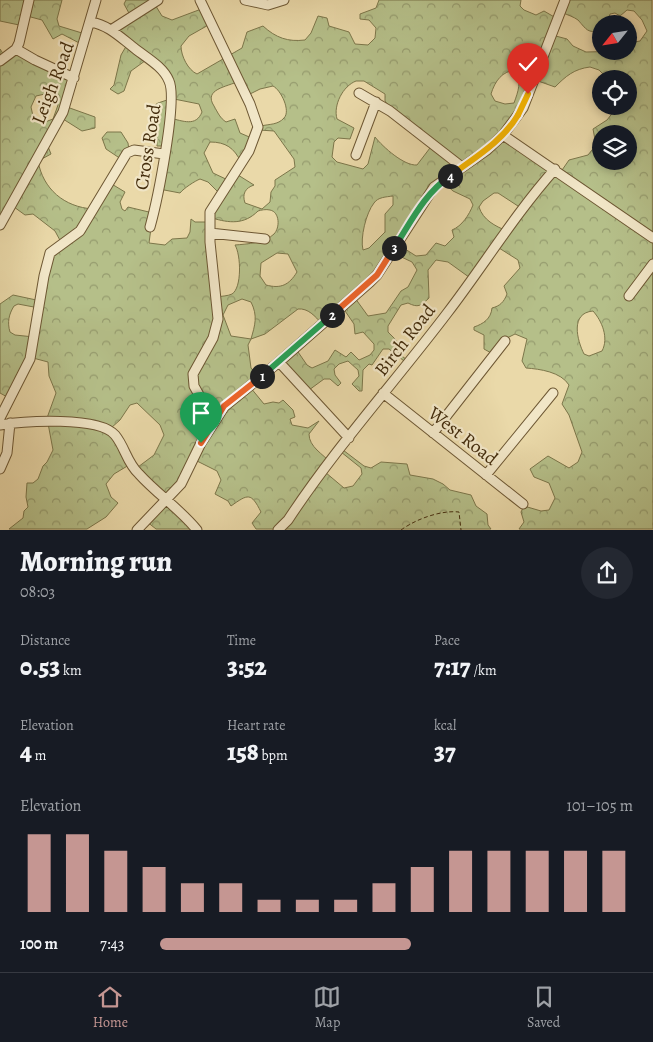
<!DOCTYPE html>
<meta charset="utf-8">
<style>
body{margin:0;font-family:Alegreya,serif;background:#242831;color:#f1f3f6;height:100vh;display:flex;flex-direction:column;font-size:19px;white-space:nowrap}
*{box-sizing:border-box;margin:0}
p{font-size:16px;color:#9ea1a6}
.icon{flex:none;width:28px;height:28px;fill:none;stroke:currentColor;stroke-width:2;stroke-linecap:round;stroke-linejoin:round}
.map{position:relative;height:530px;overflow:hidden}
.details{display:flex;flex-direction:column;background:#171b24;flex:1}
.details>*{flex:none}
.needle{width:32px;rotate:240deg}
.buttons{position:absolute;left:592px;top:15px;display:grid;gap:10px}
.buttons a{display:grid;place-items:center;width:45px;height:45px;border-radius:50%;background:#171b24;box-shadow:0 2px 8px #0003;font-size:25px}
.pin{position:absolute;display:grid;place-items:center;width:42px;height:42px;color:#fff;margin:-51px -21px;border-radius:50% 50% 50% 0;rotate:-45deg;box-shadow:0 0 5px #0007}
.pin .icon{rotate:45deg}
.km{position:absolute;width:25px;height:25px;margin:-12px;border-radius:50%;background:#222;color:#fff;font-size:14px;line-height:25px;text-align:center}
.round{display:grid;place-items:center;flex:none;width:52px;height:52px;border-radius:26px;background:#242831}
.head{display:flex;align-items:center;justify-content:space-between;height:85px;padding:0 20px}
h1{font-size:28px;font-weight:800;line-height:38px}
.figures{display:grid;grid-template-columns:repeat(3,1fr);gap:8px;height:85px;padding:5px 20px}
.figures div{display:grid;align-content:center}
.figures b{font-size:25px;font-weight:800}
.figures small{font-size:14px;font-weight:400}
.figures p{font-size:14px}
.chart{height:140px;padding:10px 20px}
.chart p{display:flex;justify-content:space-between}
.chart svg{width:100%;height:90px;margin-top:5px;stroke:#c59692;stroke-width:6}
ul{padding:0 20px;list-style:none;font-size:16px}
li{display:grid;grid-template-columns:80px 60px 1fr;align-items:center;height:38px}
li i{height:12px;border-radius:6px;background:#c59692}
.tabs{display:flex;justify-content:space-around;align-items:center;height:70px;border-top:1px solid #363941;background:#171b24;font-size:14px;color:#9ea1a6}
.tabs a{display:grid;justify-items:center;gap:2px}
.tabs .selected{color:#c59692}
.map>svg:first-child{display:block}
</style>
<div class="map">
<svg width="653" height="530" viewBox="0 0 653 530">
<defs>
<pattern id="forest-crowns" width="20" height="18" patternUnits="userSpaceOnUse" patternTransform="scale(1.25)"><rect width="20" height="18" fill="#b5bf89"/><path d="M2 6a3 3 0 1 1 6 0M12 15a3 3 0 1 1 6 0" fill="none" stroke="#959b6e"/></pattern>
</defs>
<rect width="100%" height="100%" fill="#ead9a9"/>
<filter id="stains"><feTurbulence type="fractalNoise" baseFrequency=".004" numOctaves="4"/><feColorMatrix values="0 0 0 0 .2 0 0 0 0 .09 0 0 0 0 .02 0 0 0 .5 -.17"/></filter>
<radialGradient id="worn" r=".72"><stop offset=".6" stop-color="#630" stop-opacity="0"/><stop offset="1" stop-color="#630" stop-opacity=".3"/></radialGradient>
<path fill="url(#forest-crowns)" stroke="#7c764a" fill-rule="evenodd" d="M0 0H62L57 19 59 26 82 33 85 46 62 34 53 39 42 20 27 16 24 26 0 21Z
M126 0H158L154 3 162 16 172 20 204 8 212 23 189 36 181 46C181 56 188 70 197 74L242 48 247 32 263 26C276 38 288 42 305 40L311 33 318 16 327 18 329 26 349 32 355 44 368 45 375 38 376 28 369 20 360 19V14L376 8 379 0H521L520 6 524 10 536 15 544 11 556 18 552 35 567 39 573 46 586 52 629 51V43L640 41 647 31 642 20 634 11 627 10 620 16 615 13 610 14 607 24H601V31C587 33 587 30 578 20 574 17 568 15 563 13L567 0H652L653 529H519L524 522 521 512 524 506 541 511 549 510 555 498 549 483 534 477 530 469 548 456 569 468 578 462 582 452 569 415 562 404 569 385C561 372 540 369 526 368L522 361 527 339 515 334 505 339 493 354 484 349V335L474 330V327C483 324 491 319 492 308 500 306 504 302 507 294L504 286 520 268 518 260 499 248 473 280 448 262 436 260 428 270 429 298C421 306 418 308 408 303L401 305 388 326V332L400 344 398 350 399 354 410 362 409 365 389 349H383L372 365 369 364 363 370 362 391H359L352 384 359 376 358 370 348 361 339 364 334 369 335 375 341 383 338 386 330 379H324L309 390 282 361 296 349 307 365 312 368 328 361 335 350 346 357 351 352 359 360 370 355 374 350V344L363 332 355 334 354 324 343 308 322 324C315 316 308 308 298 309L265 334 251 339 248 345 251 368 259 378 250 387 264 404 273 402 279 403 283 400 293 410 295 417 290 419 292 425 308 428 319 421 309 434C309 447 323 454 331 463L325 472 344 488 353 486 362 474 361 468 341 452 343 450 364 466 371 468 381 462 407 464 410 475 433 479 443 484 450 490 471 495 476 506 487 514 488 525 491 529H256L252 523 261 512C251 492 248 494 231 506L228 501 215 494 221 480 217 471 195 460 168 499 199 529H156L146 521 167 500 134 470 154 455 164 435 160 425 137 403 130 405 120 420 111 428 129 465 114 474 106 484 111 497 118 503 106 517 87 529H9L23 518 24 511 28 507 26 497 27 483H33L38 479 43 466 47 462 53 450 47 418 56 393 49 376 48 362 33 358 9 398 0 393V304L13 295 41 301 51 255 62 244 55 231 33 214 25 215 14 207 0 218V49L6 58 19 49 74 76 67 107 95 117V128L82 131 63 119 47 144 51 154 38 161C43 189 64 207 93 209L110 183 125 192 120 202 122 209 125 211 128 207 153 213 149 243 165 245 172 239 187 238 190 232 191 219 195 222H210L217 297C222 296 228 296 232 294 242 288 241 255 235 245 247 244 265 243 274 234 280 228 280 212 270 210 266 209 261 210 258 211 244 225 229 223 212 218L221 195 208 182 200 179C195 181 184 188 180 193L159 189 165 146H157L156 119 149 109 158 103 173 98 169 76 149 58 131 71 124 91 118 94 110 89 114 85 121 55 128 43 111 28 130 15 124 4ZM590 67 599 70 608 79H629V106H614V111L607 120 593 129 596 145 588 155 569 160 560 173 506 134 538 81 555 87C566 76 574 69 590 67ZM516 70C522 81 518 92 514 103L505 104 495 101 491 94C495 81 502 71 516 70ZM239 81 248 95 260 89 273 86C281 90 291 111 284 118 278 125 269 124 261 126L259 130 274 131 294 159 295 167 275 180V186L271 192 270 202 262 209 245 203C242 194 245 188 254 185L238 175 230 181 213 173 204 153 210 142C226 142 234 148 241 162L254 139 240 133 235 119 226 122C220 118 218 113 214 106 203 89 227 87 239 81ZM356 81H364L385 94V101L390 108 433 144 417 165C404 166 383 147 375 137L368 164 363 169 337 162 332 157 334 142 338 138 350 139 354 128 337 119C333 105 343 86 356 81ZM45 94 55 97 58 105 53 119 45 122 33 116 31 107 36 96ZM174 99 199 104 202 112C196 127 183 121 170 118ZM601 134H629V161H601ZM442 181 453 191 470 199 473 205C469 215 462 226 452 230L454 237 445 246 436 243 426 255 416 256 399 245ZM494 193H498L521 208 507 231C495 226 483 220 479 207L483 201ZM393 196V205L385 214V232L369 248 363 250C360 238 366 213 374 203 378 197 386 197 393 196ZM277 253 288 254 297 272C289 285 281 289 266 285L260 276 261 263ZM393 253 412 262 417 270 408 287 401 291 386 313 368 316 355 298ZM242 299 251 302C258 316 255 325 251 339L231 336 223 315 228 305ZM18 304 39 308 34 337 15 335 10 332C7 322 9 314 14 306ZM593 311C602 321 609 338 602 351L589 356 584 354C577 340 570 313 593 311Z
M107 132H121L128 143 129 151 121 159 106 149 102 138Z"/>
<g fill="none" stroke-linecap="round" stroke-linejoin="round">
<defs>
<path id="minor" d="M200 0 250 104 258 127 249 151 210 212V242L218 319 213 338 193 374 194 386 208 411 212 424
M245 0 268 5 284 0
M91 22C108 25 120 37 133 47 145 57 163 66 169 81 178 100 157 202 150 227
M111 30 158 0
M16 49 35 60 74 78
M0 61 16 49 19 43 29 0
M359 93 390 111 462 167
M503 135 653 238
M356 155 376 102
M0 225 63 112 96 0
M210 233 265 239
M629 296 653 264
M279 362 349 438
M383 393 523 504
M0 418 30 359 44 276 50 253 80 231 127 153 134 150 164 154
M0 425C24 421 99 416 115 435 125 447 127 463 139 474 157 494 180 509 197 530
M433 433 505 341
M0 469 7 453 10 423
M486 475 553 393
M137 530 181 484 201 443 224 407 279 362 370 282 377 275 434 187 487 150 503 135 523 108 565 0
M278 530 288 520C336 447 395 382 448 312 484 265 515 214 555 169"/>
</defs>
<use href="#minor" stroke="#6d5733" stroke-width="11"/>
<path stroke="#432c0c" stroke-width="1" stroke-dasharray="4 2.5" stroke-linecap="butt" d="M401 530C416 519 441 510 459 512L461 530"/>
<use href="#minor" stroke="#f1e6c7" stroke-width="9"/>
</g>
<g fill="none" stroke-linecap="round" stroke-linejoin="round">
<defs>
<path id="split-1" d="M201 443 224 406 262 376"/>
<path id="split-2" d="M262 376 332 315"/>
<path id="split-3" d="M332 315 377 275 394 248"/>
<path id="split-4" d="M394 248C411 222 424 194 450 176"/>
<path id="split-5" d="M450 176C474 158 502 142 518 115"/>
<path id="split-6" d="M518 115 528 94"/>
</defs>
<use href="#split-1" stroke="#fff" stroke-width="10"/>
<use href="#split-2" stroke="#fff" stroke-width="10"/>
<use href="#split-3" stroke="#fff" stroke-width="10"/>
<use href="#split-4" stroke="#fff" stroke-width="10"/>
<use href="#split-5" stroke="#fff" stroke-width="10"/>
<use href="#split-6" stroke="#fff" stroke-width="10"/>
<use href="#split-1" stroke="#f0652b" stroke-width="6"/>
<use href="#split-2" stroke="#22a559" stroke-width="6"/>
<use href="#split-3" stroke="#f0652b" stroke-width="6"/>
<use href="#split-4" stroke="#22a559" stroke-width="6"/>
<use href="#split-5" stroke="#f5b400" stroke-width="6"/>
<use href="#split-6" stroke="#f5b400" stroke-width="6"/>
</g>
<g text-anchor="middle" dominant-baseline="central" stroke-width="4.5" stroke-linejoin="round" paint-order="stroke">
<g font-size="19" fill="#432c0c" stroke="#f1e6c7">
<text transform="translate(53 83) rotate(-69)">Leigh Road</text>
<text transform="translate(148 147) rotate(-81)">Cross Road</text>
<text transform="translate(405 340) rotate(-52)">Birch Road</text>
<text transform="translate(463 436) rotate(38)">West Road</text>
</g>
</g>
<rect width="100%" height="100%" filter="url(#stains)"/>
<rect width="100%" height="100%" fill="url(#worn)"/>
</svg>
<div class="buttons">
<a><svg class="needle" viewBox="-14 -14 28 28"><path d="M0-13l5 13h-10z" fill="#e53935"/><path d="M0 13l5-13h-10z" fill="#9ea1a6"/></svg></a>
<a><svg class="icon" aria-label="locate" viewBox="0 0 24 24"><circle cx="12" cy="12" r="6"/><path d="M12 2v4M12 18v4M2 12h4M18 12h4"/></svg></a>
<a><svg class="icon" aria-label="layers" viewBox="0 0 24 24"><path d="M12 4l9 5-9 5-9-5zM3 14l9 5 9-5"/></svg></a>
</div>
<div class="pin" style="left:201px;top:443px;background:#1e9e55"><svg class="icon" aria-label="arrive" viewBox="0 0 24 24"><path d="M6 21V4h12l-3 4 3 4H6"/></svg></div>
<div class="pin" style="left:528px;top:94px;background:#d93025"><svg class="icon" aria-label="check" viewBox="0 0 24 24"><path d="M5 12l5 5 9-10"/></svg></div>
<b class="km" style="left:262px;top:376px">1</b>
<b class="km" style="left:332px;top:315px">2</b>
<b class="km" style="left:394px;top:248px">3</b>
<b class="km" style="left:450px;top:176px">4</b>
</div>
<section class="details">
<div class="head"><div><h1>Morning run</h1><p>08:03</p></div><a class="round"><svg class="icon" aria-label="share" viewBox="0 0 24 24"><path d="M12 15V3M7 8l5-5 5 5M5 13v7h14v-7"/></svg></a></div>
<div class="figures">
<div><p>Distance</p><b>0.53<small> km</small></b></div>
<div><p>Time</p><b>3:52</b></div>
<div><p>Pace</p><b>7:17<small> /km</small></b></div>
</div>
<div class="figures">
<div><p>Elevation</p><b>4<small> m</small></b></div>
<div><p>Heart rate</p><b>158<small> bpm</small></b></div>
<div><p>kcal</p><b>37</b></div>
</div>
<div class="chart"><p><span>Elevation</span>101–105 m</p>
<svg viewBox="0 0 160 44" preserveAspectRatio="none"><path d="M5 44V6M15 44V6M25 44V14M35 44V22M45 44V30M55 44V30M65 44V38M75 44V38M85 44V38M95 44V30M105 44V22M115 44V14M125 44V14M135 44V14M145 44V14M155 44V14"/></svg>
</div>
<ul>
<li><b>100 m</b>7:43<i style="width:53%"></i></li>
</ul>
</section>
<nav class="tabs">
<a class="selected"><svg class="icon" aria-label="home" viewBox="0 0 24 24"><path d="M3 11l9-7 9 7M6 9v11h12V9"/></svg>Home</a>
<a><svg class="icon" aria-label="map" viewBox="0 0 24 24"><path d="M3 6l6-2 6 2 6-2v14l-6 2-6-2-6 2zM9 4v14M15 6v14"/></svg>Map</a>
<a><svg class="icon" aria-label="saved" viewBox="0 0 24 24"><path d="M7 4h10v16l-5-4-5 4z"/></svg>Saved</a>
</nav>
